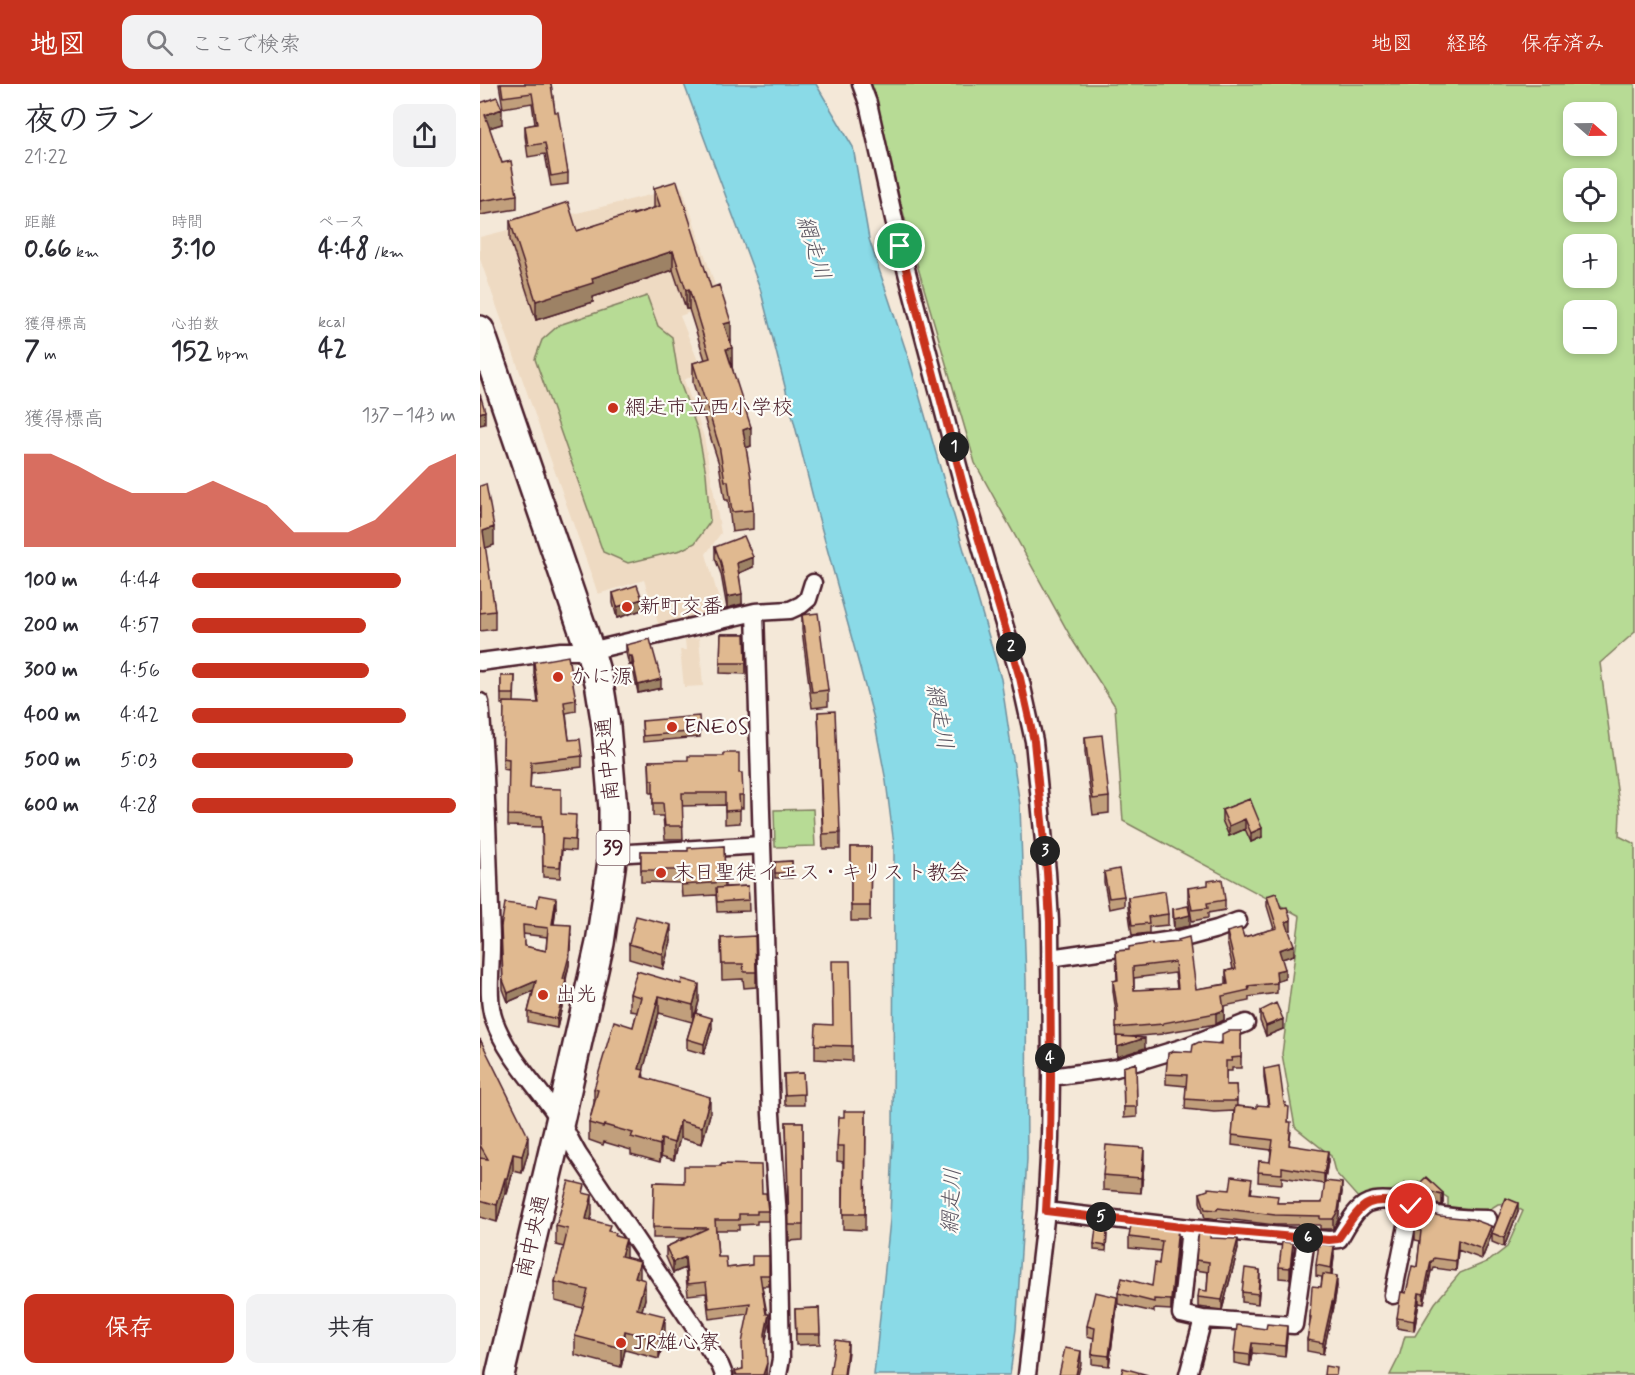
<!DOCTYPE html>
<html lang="ja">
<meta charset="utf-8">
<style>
body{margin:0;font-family:Mynerve,"Klee One",sans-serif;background:#f2f2f3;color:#2b2b33;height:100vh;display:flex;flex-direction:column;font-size:22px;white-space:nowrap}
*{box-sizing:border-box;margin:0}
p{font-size:20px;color:#7c7c81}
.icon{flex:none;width:33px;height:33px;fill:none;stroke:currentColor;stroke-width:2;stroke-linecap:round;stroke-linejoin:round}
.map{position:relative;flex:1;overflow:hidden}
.side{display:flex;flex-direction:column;background:#fff;width:480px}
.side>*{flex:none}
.needle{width:39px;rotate:110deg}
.tools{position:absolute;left:1083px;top:18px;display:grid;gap:12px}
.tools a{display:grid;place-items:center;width:54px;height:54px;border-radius:12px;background:#fff;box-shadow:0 3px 9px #0003;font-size:30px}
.pin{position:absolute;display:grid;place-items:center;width:51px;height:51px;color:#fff;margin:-26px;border:3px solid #fff;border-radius:50%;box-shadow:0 2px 6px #0007}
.km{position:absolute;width:30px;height:30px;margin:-15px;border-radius:50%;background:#222;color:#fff;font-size:16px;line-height:30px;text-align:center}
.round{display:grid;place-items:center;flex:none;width:63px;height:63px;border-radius:12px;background:#f2f2f3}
.overview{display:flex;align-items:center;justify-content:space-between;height:102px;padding:0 24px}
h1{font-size:33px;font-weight:700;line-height:45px}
.stats{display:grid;grid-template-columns:repeat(3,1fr);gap:9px;height:102px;padding:6px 24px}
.stats div{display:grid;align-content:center}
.stats b{font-size:26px;font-weight:700}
.stats small{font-size:16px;font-weight:400}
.stats p{font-size:16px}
.chart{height:168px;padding:12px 24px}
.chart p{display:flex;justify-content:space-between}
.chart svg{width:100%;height:108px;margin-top:6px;fill:#c8321e;opacity:.7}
.action{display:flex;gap:12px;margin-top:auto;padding:12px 24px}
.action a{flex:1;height:69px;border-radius:12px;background:#c8321e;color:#fff;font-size:24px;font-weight:700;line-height:69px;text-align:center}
.action a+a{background:#f2f2f3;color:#2b2b33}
ul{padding:0 24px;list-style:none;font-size:20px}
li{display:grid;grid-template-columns:96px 72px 1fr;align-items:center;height:45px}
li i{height:15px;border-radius:8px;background:#c8321e}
header{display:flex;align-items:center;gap:36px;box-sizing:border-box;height:84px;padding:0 30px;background:#c8321e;color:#fff}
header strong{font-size:28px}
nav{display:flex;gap:33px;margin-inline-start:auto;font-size:21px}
.search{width:420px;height:54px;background:#f2f2f3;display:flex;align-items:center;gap:15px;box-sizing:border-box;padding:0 21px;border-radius:12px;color:#7c7c81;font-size:22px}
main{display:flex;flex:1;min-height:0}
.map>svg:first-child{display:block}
</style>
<header>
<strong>地図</strong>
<div class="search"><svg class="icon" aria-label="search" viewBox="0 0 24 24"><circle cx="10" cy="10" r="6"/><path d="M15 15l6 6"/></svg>ここで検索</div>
<nav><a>地図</a><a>経路</a><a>保存済み</a></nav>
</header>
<main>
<section class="side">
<div class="overview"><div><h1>夜のラン</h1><p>21:22</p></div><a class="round"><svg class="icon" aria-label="share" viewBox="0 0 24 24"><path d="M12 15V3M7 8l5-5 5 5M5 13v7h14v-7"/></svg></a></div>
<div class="stats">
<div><p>距離</p><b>0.66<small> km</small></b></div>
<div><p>時間</p><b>3:10</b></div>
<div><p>ペース</p><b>4:48<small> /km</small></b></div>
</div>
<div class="stats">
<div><p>獲得標高</p><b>7<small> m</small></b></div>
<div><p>心拍数</p><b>152<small> bpm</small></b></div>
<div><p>kcal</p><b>42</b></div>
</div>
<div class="chart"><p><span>獲得標高</span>137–143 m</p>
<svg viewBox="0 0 160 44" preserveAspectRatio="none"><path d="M0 44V6L10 6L20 11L30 17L40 22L50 22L60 22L70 17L80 22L90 27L100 38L110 38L120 38L130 33L140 22L150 11L160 6V44z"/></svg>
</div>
<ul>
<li><b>100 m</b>4:44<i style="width:79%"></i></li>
<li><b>200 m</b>4:57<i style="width:66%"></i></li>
<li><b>300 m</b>4:56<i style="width:67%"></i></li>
<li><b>400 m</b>4:42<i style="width:81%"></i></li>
<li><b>500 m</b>5:03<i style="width:61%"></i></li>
<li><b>600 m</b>4:28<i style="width:100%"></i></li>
</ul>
<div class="action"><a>保存</a><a>共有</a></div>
</section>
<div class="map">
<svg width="1155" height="1291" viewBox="0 0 1155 1291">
<rect width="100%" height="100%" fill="#f4e8d8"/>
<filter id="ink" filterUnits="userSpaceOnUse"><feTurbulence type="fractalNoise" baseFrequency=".0167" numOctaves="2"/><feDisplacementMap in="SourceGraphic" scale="12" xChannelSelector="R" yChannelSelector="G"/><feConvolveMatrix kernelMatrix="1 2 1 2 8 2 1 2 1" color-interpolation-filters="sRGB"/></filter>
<g filter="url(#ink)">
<path fill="#eedac2" d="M202 103 240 216 200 232 222 287 204 296 224 353 241 449 226 470 243 530 179 542 164 496 118 510 0 175V153Z
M219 554 223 602 204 603 200 566H206L205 556Z"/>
<path fill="#b7db95" stroke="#807d60" stroke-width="1.5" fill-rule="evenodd" d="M390 0H1155V548L1120 579 1140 728 1139 752 1155 760V1291H910L919 1273 925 1252H935L955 1219 980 1189 1009 1177 1027 1163 1043 1127 1029 1119 1018 1120 1002 1130 968 1126V1114L944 1098 925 1099 905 1111 880 1116 855 1088 851 1072 815 1043 802 970 820 832 643 737 635 622 593 557 495 379 434 170ZM1094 28H1126V62H1094ZM1094 94H1126V128H1094ZM1094 160H1126V194H1094ZM1094 226H1126V260H1094Z
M167 212 178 242 192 253 199 296 218 347 226 389 230 438 215 459 201 466 148 479 123 468 55 275 62 256 79 241Z
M333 725 335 762 295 763 294 726Z"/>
<path fill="#8adae7" stroke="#708f9c" stroke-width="1.5" d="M204 0H336L373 63 389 155 430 279 521 595 540 721 546 896 547 1075 536 1245 530 1291H394L410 1136 413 1055 414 761 406 697 394 635 334 417 280 204Z"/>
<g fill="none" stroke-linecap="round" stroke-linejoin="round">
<defs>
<path id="minor" d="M381 0 388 19 420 162 486 412 540 594 554 657 567 788 570 838 571 993 570 1056 566 1127 547 1291
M275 528 282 761
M0 578 81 567H110L275 528 310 526 321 521 328 515 333 499
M0 618C7 697 8 776 11 854 12 878 6 914 14 936 28 975 60 1004 81 1038 87 1049 92 1060 98 1070L240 1281 244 1291
M133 770 282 761 291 1030 298 1134 301 1275 298 1291
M570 874 700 855 737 845 758 837
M571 993 636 984 705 963 766 939
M566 1127 710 1144 849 1156 859 1155C866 1144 875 1124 888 1119 900 1114 918 1117 930 1122 936 1124 940 1128 947 1129 967 1133 987 1135 1008 1135
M913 1211 931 1122
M723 1235 814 1241 826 1154
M708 1291 723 1235 701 1230 710 1144"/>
<path id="trunk" d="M0 246 110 567 119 598 126 642 133 725V770L120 859 80 1037 20 1291"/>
</defs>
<use href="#minor" stroke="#4a1f2b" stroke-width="21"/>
<use href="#trunk" stroke="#4a1f2b" stroke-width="32"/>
<use href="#minor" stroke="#fdfcf7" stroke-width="16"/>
<use href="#trunk" stroke="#fdfcf7" stroke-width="27"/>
</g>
<path fill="#c19f7c" stroke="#4a1f2b" stroke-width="1.5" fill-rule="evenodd" d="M19 0H71L75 28 88 89V100L71 102 65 70 48 73 45 52V42L55 40 52 19 23 24Z
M0 18 22 40 9 44 22 79 37 111V125L0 131Z
M174 104 231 204 251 257 252 283 271 362 266 364 273 426V445L252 448 248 416H245L239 380 213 299V279L225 276 209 225H206L193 186 113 213V218L56 236 30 156V137L97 147 174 124Z
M0 402 14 461 5 464 15 527V545L0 547Z
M235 463 273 483 259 489 262 520 247 524 241 490 235 474Z
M133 509 162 526 137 534 133 519Z
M322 531 348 606V622L332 624 322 546Z
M241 550H265L266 590 240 589Z
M146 561 181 604 158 609 152 580 149 581 146 569Z
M54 578 96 616V627L86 629 89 656 102 672V683L51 689 50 704 96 742 95 767 82 766 80 794 63 793 62 743 28 742 29 686 23 685 24 620H21V592H35L34 618 58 619 54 589Z
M338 628 360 749V765H343Z
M162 637 220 647V653L163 658Z
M605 653 629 713V729L613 731 605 668Z
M169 677 259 689 263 711V724H260V739L245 740V721L202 722 203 755H185L183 732H173V709H170Z
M770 715 782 753 771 758 765 745 749 752 742 736V726Z
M244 762 245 803 268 802 269 827 237 828 236 811 202 813 201 799 161 798V767H208Z
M371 763H391L390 837H371Z
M312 777V794H295V778Z
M624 788 644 812V822L629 825 624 798Z
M708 804 745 816V826L728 829V834L712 837 708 814Z
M787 812 801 824 811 846 809 847 814 871 802 875 805 895 797 897V909L769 913V917L744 922V936L736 940 683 949V950L648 953 665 964 637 973 636 928 633 907V897L637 896 636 867 649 866 672 861 698 858 716 905 746 900V887L753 885 747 858V848L764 853 794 845 787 822ZM695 889 697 904 654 906V894Z
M648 813 688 830V841L669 843V849L652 851 648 823Z
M57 823H76L74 840 91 850 89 881 86 896V905L77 944 48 938V928L53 907 28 918 23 905 21 843ZM43 850 67 853 66 867 44 862Z
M693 825 710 842 694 845 693 836Z
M241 854 276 888V903L264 904 263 895 242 896Z
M191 857 183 885 149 875V860Z
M157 887 219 917 216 929 232 944 224 970 207 965V955L212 938 179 929 163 986 164 994 230 1030 222 1060 200 1054 194 1076 181 1072 180 1078 151 1070V1066L124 1058 123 1061 109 1056V1039L114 1019V1005L153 943 157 928 150 927V910Z
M780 927 803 945 786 952 780 937Z
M353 941 372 962V977L335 975V961Z
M761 947V984H752V987H746V1001H756L757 1022 777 1024 788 1022 784 994V985L804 1019 811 1048 809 1061 848 1077 844 1100 802 1093V1100L778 1098 779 1077 790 1078 791 1066 752 1061 754 1027 734 1028 705 1025 706 1002 686 1000V990L742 960Z
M0 955 48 1068 42 1089 33 1087 27 1110H25L17 1138 0 1133Z
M656 979 657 1033 644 1034 643 983Z
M323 989 324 1021H305L304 990Z
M386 1027 385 1146 363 1145V1078L357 1077V1062Z
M306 1038H323V1156L309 1157Z
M664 1080 661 1109 623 1106V1091Z
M258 1081 282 1109 288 1127V1137H277V1140L259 1141V1146H236L238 1173 247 1184 272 1181 289 1172V1202H282L289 1241 285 1258 286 1291H255V1287L263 1285 268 1230 229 1235 226 1209 208 1211 205 1184 193 1189 186 1173V1163L205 1154H173L174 1098 204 1099 241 1082Z
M937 1102 963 1109V1119L962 1121 956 1120 940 1115 937 1112Z
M772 1104 771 1109 798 1119H842L862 1108 858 1136 853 1145H840V1141H795L738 1134 737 1136 725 1134 720 1118V1109Z
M105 1110 112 1131 110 1136 136 1152 146 1173 160 1195 165 1215 162 1226 185 1252 179 1275 145 1266 141 1283 95 1271V1252L103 1224 75 1217V1198L84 1163 76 1161V1142Z
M1038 1128 1024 1163 1012 1158V1149Z
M935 1145 1011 1152 1002 1175 978 1166 976 1187 954 1184 953 1187H951L944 1220 939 1219 934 1247 917 1244V1234L937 1183 940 1157 935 1156Z
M627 1151 626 1167 614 1166V1160Z
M649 1153H698L691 1226 674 1225V1228L638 1220V1209L672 1202 679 1180 681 1167 649 1164Z
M730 1154 758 1165 742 1226 718 1223V1213L727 1207 728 1188 716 1186V1176Z
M813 1169 810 1195 799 1194V1183Z
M854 1173 852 1191 857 1202 853 1228H852L843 1270 827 1267V1256L830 1241V1233L841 1203 842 1193 836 1192V1181Z
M780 1196 778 1220 762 1218V1208Z
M637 1223 629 1282 612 1280V1270L614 1254 607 1252V1242Z
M339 1224 340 1260 316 1261 315 1225Z
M786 1245 807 1252 805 1273 772 1269 770 1282 754 1279V1269Z"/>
<path fill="#9d8265" stroke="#4a1f2b" stroke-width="1.5" d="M22 25V40L5 45V31Z
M193 167V186L113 213V218L56 236V217L112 194Z
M209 205V225H206V206Z
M251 238V257L244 259V240Z
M252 264V283L246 265Z
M5 327V340L0 341V329Z
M271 343V362L263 365V346Z
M14 443V461L3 465V447Z
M273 473V483L257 490V479Z
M262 510V520L247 524V513Z
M162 515V526L137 534V523Z
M149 572H152V580L149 581Z
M181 595V604L158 609V601Z
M765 735V745L749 752V742Z
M782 744V753L771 758V749Z
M76 814V823L72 849V840Z
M710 831V842L694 845V835Z
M811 836V846L806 848V838Z
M91 841 89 881 83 904V895Z
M191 841V857L183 885V870Z
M814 861V871L799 876V866Z
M805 885V895L796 898V887Z
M86 896V905L77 944V935Z
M56 897V906L28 918V909Z
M219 900V917L213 938V921Z
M179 912V929L159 1002V985Z
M744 926V936L736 940V929Z
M232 934V944L224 970V960Z
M803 935V945L786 952V942Z
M665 954V964L637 973V963Z
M230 1013V1030L222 1060V1043Z
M200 1037V1054L194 1076V1059Z
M48 1052V1068L42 1089V1072Z
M181 1055V1072L180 1078V1061Z
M664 1064V1080L661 1109V1094Z
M848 1067V1077L844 1100V1090Z
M33 1070V1087L27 1110V1094Z
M25 1094V1110L17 1138V1121Z
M862 1099V1108L858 1136 853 1145V1135Z
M963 1109V1119L962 1121V1111Z
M112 1111V1131L106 1154V1135Z
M1038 1119V1128L1024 1163V1154Z
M1011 1142V1152L1002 1175V1165Z
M698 1143V1153L691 1226V1216Z
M146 1155V1174L141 1172Z
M758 1155V1165L742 1226V1216Z
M978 1156V1166L976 1187V1177Z
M813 1159V1169L810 1195V1184Z
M854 1162V1173L851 1194V1184Z
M205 1173V1184L193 1189V1178Z
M160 1177V1196L155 1193Z
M951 1177V1187L944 1220V1210Z
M780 1186V1196L778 1220V1210Z
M857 1192V1202L853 1228V1218Z
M165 1196V1215L157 1244V1225Z
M939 1209V1219L934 1247V1237Z
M637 1213V1223L629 1282V1272Z
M852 1218V1228L843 1270V1259Z
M289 1230V1241L285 1261V1250Z
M185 1232V1252L179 1275V1256Z
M807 1242V1252L805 1273V1262Z
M145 1247V1266L141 1283V1264Z
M368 1258V1268L365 1291H364Z
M772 1259V1269L770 1282V1271Z
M601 1267V1280L598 1291H596Z
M287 1279 286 1291H283Z"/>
<path fill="#e0b990" stroke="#4a1f2b" stroke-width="1.5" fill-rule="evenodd" d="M21 0H71L75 28H78L88 89 71 92 65 59 48 62 45 42 57 40 52 9 23 13Z
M17 13 22 25 5 31 22 79 31 77 37 111 0 117V18V19Z
M197 97 231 204 239 201 251 238 244 240 252 264 246 265 271 343 263 346 271 393 273 426 252 428 248 397H245L239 361 213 279 230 274 209 205 206 206 193 167 112 194 113 199 56 217 30 137 88 118 97 147 153 129V131L180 122 174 104Z
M0 310 5 327 0 329Z
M6 400 14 443 3 447 15 527 0 529V402Z
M264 452 273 473 257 479 262 510 247 513 241 479 235 463Z
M157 501 162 515 137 523 133 509Z
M338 529 348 606 332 608 322 531Z
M241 550H265L266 579H240Z
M170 555 181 595 158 601 152 572H149L146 561Z
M88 572 96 616 84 618 89 656 100 655 102 672 51 678 50 704 81 705V730L96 731 95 756 82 755 80 783 63 782 62 732 28 731 29 675 23 674 24 618 59 619 54 578Z
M21 592H35L34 610H21Z
M355 627 360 749 343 750 338 628Z
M219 632 220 647 163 652 162 637Z
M622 651 629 713 613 715 605 653Z
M244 669H259V689H262L263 711H259L260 726 245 727V709H202L203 742H185L183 719H173V696H170L169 677 208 676V672H244Z
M770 715 782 744 771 749 765 735 749 742 742 726Z
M244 762 245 798 202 801 201 786H161V767H208V764Z
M371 763H391L390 822H371Z
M312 777V789H295V778Z
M639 785 644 812 629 814 624 788Z
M742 795 745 816 727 819 728 824 712 826 708 804 728 801V797Z
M268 802 269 816 237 818 236 804Z
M685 807 688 830 668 833 669 839 652 841 648 813Z
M796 809 801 824 807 823 811 836 806 838 814 861 799 866 805 885 796 887 797 899 768 902 769 906 742 912 744 926 736 929 683 939V940L636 944V928H638L633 897 638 896 636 867 649 866V863L672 859V861L699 858 698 856 709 853 716 905 748 900 746 887 756 885 747 848 761 844 764 853 797 844 787 812ZM695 878 698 904 654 906 653 883Z
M59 811 76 814 72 840 91 841 89 872 83 895 86 896 77 935 48 928 56 897 28 909 23 896 21 843 25 819 57 823ZM43 841 68 844 66 867 44 862Z
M708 822 710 831 694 835 693 825Z
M156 832 191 841 183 870 149 860Z
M275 852 276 888H264L263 880H242L241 854Z
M352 877H370L372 962 335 961 336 940 353 941Z
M157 887 201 900 202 895 219 900 213 921 179 912 159 985 164 986 162 993 230 1013 222 1043 200 1037 194 1059 181 1055 180 1061 151 1053 153 1049 124 1041 123 1043 109 1039 118 1006 114 1005 134 937 153 943 161 913 150 910Z
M796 919 803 935 786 942 780 927Z
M215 929 232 934 224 960 207 955Z
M748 947H761V973L751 974 752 977H746V1001H756L757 1017H734L705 1015 707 991 686 990 688 969 694 967 712 968 713 961 719 958 742 960V950Z
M637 952 665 954 637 963Z
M0 955 48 1052 42 1072 33 1070 27 1094H25L17 1121 0 1116V1074L8 1075 0 1061Z
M656 979 657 1023H644L643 983Z
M799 982 804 1019H806L805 1022 809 1023 808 1038H811L809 1061 848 1067 844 1090 802 1083V1090L778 1088 779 1077 790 1078 793 1056 752 1051 755 1022 777 1024V1021L789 1022 784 985Z
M323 989 324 1010 305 1011 304 990Z
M364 1027H386L385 1130H363L364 1062H357L359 1033H364Z
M306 1038H323V1141H309Z
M626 1061 664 1064 661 1094 623 1091Z
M241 1080 281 1081 282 1109H286L288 1127H277V1130H259V1136H235L238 1173H246L247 1184 272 1181V1172H289V1191H280L286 1230H289L285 1250 287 1279 283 1291H257L255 1287 263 1285 262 1259 270 1219 229 1224 226 1198 208 1200 205 1173 193 1178 186 1163 228 1144 173 1143 174 1098 204 1099V1082H241Z
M752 1092 772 1095 770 1109 798 1112 797 1119H842L845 1097 862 1099 858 1127 853 1135H840V1132L795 1131 738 1124 737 1126 725 1125 720 1109 728 1106V1104L750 1106Z
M946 1093 963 1109 962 1111 940 1105 937 1102Z
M89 1097 105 1101 103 1109 112 1111 106 1135 130 1141 128 1147 136 1149 135 1152 146 1155 141 1172 160 1177 155 1193 165 1196 157 1225 185 1232 179 1256 145 1247 141 1264 95 1252 108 1206 75 1198 88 1145 76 1142Z
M1026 1114 1038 1119 1024 1154 1012 1149Z
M939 1127 960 1132 992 1135 1011 1142 1002 1165 978 1156 976 1177 954 1174 953 1177H951L944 1210 939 1209 934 1237 917 1234 921 1208 926 1209 932 1182 937 1183 941 1147 935 1145Z
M651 1141 684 1144 685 1141 698 1143 691 1216 674 1215V1218L638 1209 642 1194 672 1202 675 1179 679 1180 682 1157 649 1153Z
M616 1144 627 1146 626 1162 614 1160Z
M719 1145 730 1146V1154L758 1155 742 1216 718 1213 719 1206 727 1207 729 1178 716 1176Z
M802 1158 813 1159 810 1184 799 1183Z
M839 1160 854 1162 851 1184 836 1181Z
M765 1184 780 1186 778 1210 762 1208Z
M843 1190 857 1192 853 1218H852L843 1259 827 1256 831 1233H830L832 1202 841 1203Z
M615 1208 637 1213 629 1272 612 1270 615 1244 607 1242Z
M339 1224 340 1250H316L315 1225Z
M787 1240 807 1242 805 1262 772 1259 770 1271 754 1269 757 1241 786 1245Z
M355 1256 368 1258 364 1291H350Z
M585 1264 601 1267 596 1291H579Z
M845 1282 857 1284 856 1291H844Z
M643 1284 668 1291H641Z"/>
</g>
<g fill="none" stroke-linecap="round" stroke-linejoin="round" filter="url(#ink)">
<defs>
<path id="route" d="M420 162 486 412 540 594 554 657 567 788 570 838 571 993 570 1056 566 1127 710 1144 849 1156 858 1155C883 1119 885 1110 931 1122"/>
</defs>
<use href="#route" stroke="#fff" stroke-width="12"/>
<use href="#route" stroke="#c8321e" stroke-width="8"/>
</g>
<g fill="#c8321e" stroke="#fdfcf7" stroke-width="2">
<circle cx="133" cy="324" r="6"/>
<circle cx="147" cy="523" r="6"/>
<circle cx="78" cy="593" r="6"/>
<circle cx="192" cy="643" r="6"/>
<circle cx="181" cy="789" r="6"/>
<circle cx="63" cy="911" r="6"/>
<circle cx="141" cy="1259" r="6"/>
</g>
<g text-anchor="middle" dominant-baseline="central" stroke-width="4.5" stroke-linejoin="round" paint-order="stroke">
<rect fill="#fdfcf7" stroke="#806168" stroke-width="1.5" x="116.5" y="747" width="33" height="34" rx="4.5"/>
<g font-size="20" font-weight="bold" fill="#4a1f2b">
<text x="133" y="764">39</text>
</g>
<g font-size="21" fill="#4a1f2b" stroke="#fdfcf7" text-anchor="start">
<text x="145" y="324">網走市立西小学校</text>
<text x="159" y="523">新町交番</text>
<text x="90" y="593">かに源</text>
<text x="204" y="643">ENEOS</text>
<text x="193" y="789">末日聖徒イエス・キリスト教会</text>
<text x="75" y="911">出光</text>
<text x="153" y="1259">JR雄心寮</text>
</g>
<g font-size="21" fill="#4a1f2b" stroke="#fdfcf7">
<text transform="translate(128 675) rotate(-96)">南中央通</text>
<text transform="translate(53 1152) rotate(-77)">南中央通</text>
</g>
<g font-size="22" font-style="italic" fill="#5d5763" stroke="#fdfcf7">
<text transform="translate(333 164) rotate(73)">網走川</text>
<text transform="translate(459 633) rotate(80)">網走川</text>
<text transform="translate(472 1117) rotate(-87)">網走川</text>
</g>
</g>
</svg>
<div class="tools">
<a><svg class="needle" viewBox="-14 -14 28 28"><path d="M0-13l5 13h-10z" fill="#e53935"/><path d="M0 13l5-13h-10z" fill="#7c7c81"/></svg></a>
<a><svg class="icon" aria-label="locate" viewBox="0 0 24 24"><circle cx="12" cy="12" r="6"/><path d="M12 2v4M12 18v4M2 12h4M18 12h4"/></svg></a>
<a>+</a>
<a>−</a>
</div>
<div class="pin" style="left:420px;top:162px;background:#1e9e55"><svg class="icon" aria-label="arrive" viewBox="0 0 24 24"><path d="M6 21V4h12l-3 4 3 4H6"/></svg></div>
<div class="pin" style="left:931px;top:1122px;background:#d93025"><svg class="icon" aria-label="check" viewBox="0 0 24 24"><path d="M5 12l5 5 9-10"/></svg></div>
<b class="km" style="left:474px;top:363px">1</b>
<b class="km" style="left:531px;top:563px">2</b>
<b class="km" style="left:565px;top:767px">3</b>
<b class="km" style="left:570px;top:974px">4</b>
<b class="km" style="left:621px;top:1133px">5</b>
<b class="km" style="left:828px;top:1154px">6</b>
</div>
</main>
